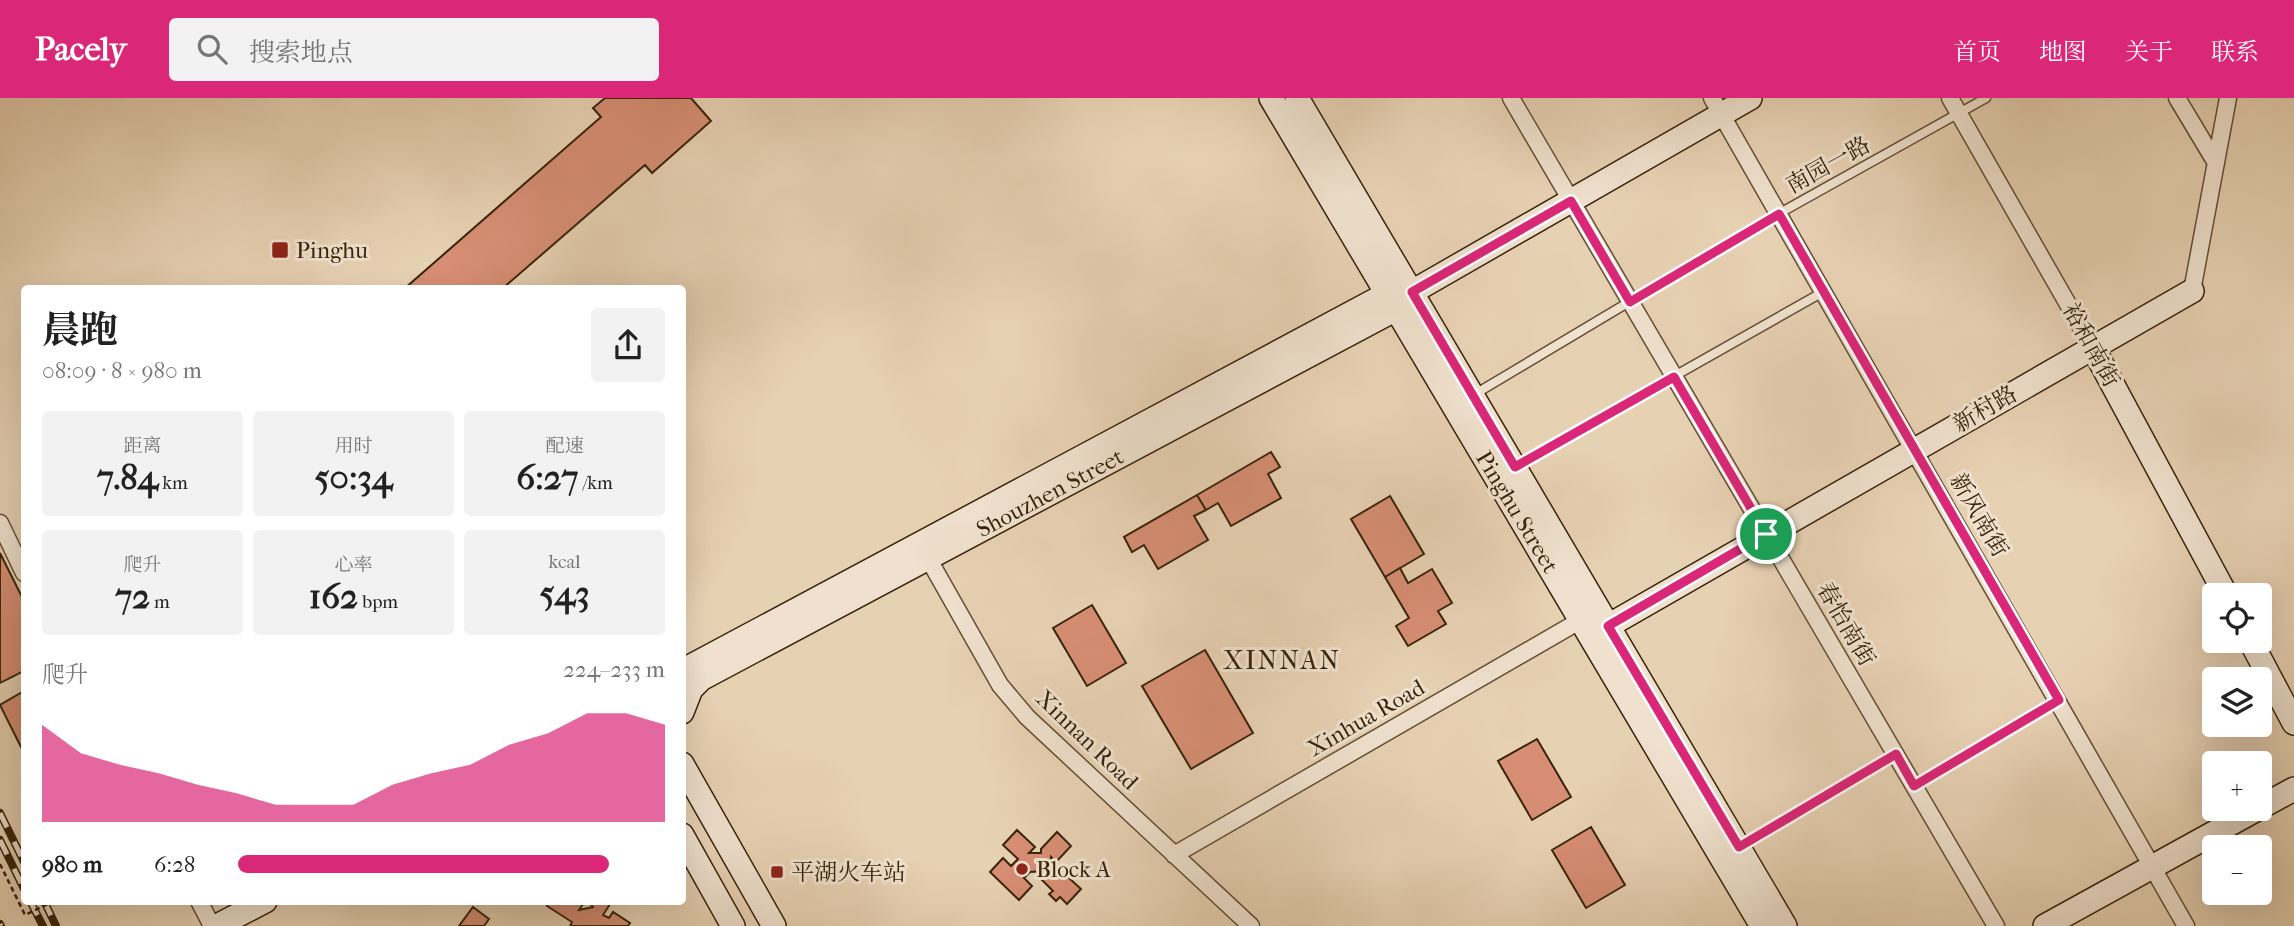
<!DOCTYPE html>
<html lang="zh">
<meta charset="utf-8">
<style>
body{margin:0;font-family:"IM FELL French Canon","Noto Serif SC",serif;background:#f2f2f2;color:#222;height:100vh;display:flex;flex-direction:column;font-size:26px;white-space:nowrap}
*{box-sizing:border-box;margin:0}
p{font-size:23px;color:#767676}
.icon{flex:none;width:38px;height:38px;fill:none;stroke:currentColor;stroke-width:2;stroke-linecap:round;stroke-linejoin:round}
.map{position:relative;flex:1;overflow:hidden}
.details{position:absolute;left:21px;top:187px;width:665px;height:620px;display:flex;flex-direction:column;background:#fff;border-radius:7px;box-shadow:0 7px 28px #0002}
.details>*{flex:none}
.fabs{position:absolute;left:2202px;top:485px;display:grid;gap:14px}
.fabs a{display:grid;place-items:center;width:70px;height:70px;border-radius:7px;background:#fff;box-shadow:0 7px 28px #0002;font-size:35px}
.pin{position:absolute;display:grid;place-items:center;width:60px;height:60px;color:#fff;margin:-30px;border:4px solid #fff;border-radius:50%;box-shadow:0 2px 7px #0007}
.round{display:grid;place-items:center;flex:none;width:74px;height:74px;border-radius:7px;background:#f2f2f2}
.head{display:flex;align-items:center;justify-content:space-between;height:119px;padding:0 21px}
h1{font-size:38px;font-weight:700;line-height:52px}
.stats{display:grid;grid-template-columns:repeat(3,1fr);gap:10px;height:119px;padding:7px 21px}
.stats div{display:grid;align-content:center;border-radius:7px;background:#f2f2f2;text-align:center}
.stats b{font-size:35px;font-weight:700}
.stats small{font-size:19px;font-weight:400}
.stats p{font-size:19px}
.chart{height:196px;padding:14px 21px}
.chart p{display:flex;justify-content:space-between}
.chart svg{width:100%;height:126px;margin-top:7px;fill:#db2777;opacity:.7}
ul{padding:0 21px;list-style:none;font-size:23px}
li{display:grid;grid-template-columns:112px 84px 1fr;align-items:center;height:52px}
li i{height:18px;border-radius:9px;background:#db2777}
header{display:flex;align-items:center;gap:42px;box-sizing:border-box;height:98px;padding:0 35px;background:#db2777;color:#fff}
header strong{font-size:33px}
nav{display:flex;gap:38px;margin-inline-start:auto;font-size:24px}
.search{width:490px;height:63px;background:#f2f2f2;display:flex;align-items:center;gap:18px;box-sizing:border-box;padding:0 24px;border-radius:7px;color:#767676;font-size:26px}
.map>svg:first-child{display:block}
</style>
<header>
<strong>Pacely</strong>
<div class="search"><svg class="icon" aria-label="search" viewBox="0 0 24 24"><circle cx="10" cy="10" r="6"/><path d="M15 15l6 6"/></svg>搜索地点</div>
<nav><a>首页</a><a>地图</a><a>关于</a><a>联系</a></nav>
</header>
<div class="map">
<svg width="2294" height="828" viewBox="0 0 2294 828">
<rect width="100%" height="100%" fill="#e7d1b3"/>
<filter id="stains"><feTurbulence type="fractalNoise" baseFrequency=".00286" numOctaves="4"/><feColorMatrix values="0 0 0 0 .2 0 0 0 0 .09 0 0 0 0 .02 0 0 0 .5 -.17"/></filter>
<radialGradient id="worn" r=".72"><stop offset=".6" stop-color="#630" stop-opacity="0"/><stop offset="1" stop-color="#630" stop-opacity=".3"/></radialGradient>
<path fill="#d78e74" stroke="#38240a" stroke-width="2" d="M605 0H691L711 23 652 75 645 67 502 191H404L601 19 593 10Z
M1271 354 1280 369 1268 376 1281 400 1231 428 1218 405 1206 412 1197 397Z
M1197 397 1206 412 1194 418 1208 442 1158 471 1144 447 1132 454 1124 439Z
M1390 398 1424 456 1385 479 1351 421Z
M0 455 24 503V573L0 585Z
M1400 470 1408 485 1432 471 1452 505 1438 513 1446 526 1408 548 1396 528 1409 520 1385 479Z
M1092 507 1126 565 1087 588 1053 530Z
M1205 552 1253 635 1191 671 1142 588Z
M24 593V655L0 607Z
M1537 641 1571 699 1532 722 1498 663Z
M1591 729 1625 787 1586 810 1552 752Z
M1017 732 1035 749 1029 755H1041V751L1057 734 1071 748 1056 764 1051 759V773L1056 768 1081 791 1067 806 1060 799 1056 803 1049 796 1053 793 1042 782 1048 776 1046 773 1030 774 1024 780 1032 788 1019 802 990 774 1003 760 1011 768 1018 761 1003 747Z
M550 803H578L583 806 579 812 593 809 588 803H612L603 817 609 820 613 814 630 825 628 828H570L572 824 547 808Z
M473 809 489 821 484 828H459Z"/>
<g fill="none" stroke-linecap="round" stroke-linejoin="round">
<defs>
<path id="lane" d="M1475 296 1753 130 1986 0
M1517 367 1823 194
M1914 688 2059 602
M1741 747 1896 656"/>
<path id="street" d="M1511 0 1996 828
M1712 0 2186 828
M1950 0 2093 250
M2177 0 2216 65
M2192 193 2228 0
M0 425 24 475
M928 460 1000 587 1027 619 1251 828
M1174 757 1581 522
M199 803 212 828"/>
<path id="secondary" d="M1271 0 1762 828
M1297 0 1785 828
M2093 250 2226 497
M1608 528 2192 193
M2250 542 2294 625
M682 573 1387 196 1402 195
M682 591 1396 211 1412 194 1750 0
M682 614 691 591 701 581
M682 666 774 828
M2259 710 2294 691
M682 737 733 828
M217 828 265 803
M2045 828 2259 710"/>
</defs>
<use href="#lane" stroke="#644f34" stroke-width="11"/>
<use href="#street" stroke="#644f34" stroke-width="19"/>
<use href="#secondary" stroke="#38240a" stroke-width="26"/>
<use href="#lane" stroke="#efe1ce" stroke-width="8"/>
<use href="#street" stroke="#efe1ce" stroke-width="16"/>
<use href="#secondary" stroke="#efe1ce" stroke-width="23"/>
<defs>
<path id="rail" d="M0 715 24 764
M0 742 24 791
M30 803 43 828
M44 803 56 828
M0 826 1 828"/>
</defs>
<use href="#rail" stroke="#38240a" stroke-width="8"/>
<use href="#rail" stroke="#efe1ce" stroke-width="5" stroke-dasharray="16" stroke-linecap="butt"/>
<path stroke="#38240a" stroke-width="2.5" stroke-dasharray="5 3.5" stroke-linecap="butt" d="M0 766 25 817 54 803"/>
</g>
<g fill="none" stroke-linecap="round" stroke-linejoin="round">
<defs>
<path id="route" d="M1571 103 1630 204 1779 116 2059 602 1914 688 1896 656 1739 749 1608 528 1766 436 1674 279 1515 369 1412 194Z"/>
</defs>
<use href="#route" stroke="#fff" stroke-width="14"/>
<use href="#route" stroke="#db2777" stroke-width="9"/>
</g>
<g fill="#8f2418" stroke="#efe1ce" stroke-width="2.5">
<rect x="271" y="143" width="18" height="18" rx="3.5"/>
<circle cx="1022" cy="771" r="7"/>
<rect x="770" y="767" width="14" height="14" rx="3.5"/>
</g>
<g text-anchor="middle" dominant-baseline="central" stroke-width="6" stroke-linejoin="round" paint-order="stroke">
<g font-size="23" fill="#38240a" stroke="#efe1ce">
<text transform="translate(1828 67) rotate(-29)">南园一路</text>
<text transform="translate(2091 247) rotate(61)">裕和南街</text>
<text transform="translate(1985 311) rotate(-30)">新村路</text>
<text transform="translate(1050 395) rotate(-28)">Shouzhen Street</text>
<text transform="translate(1517 414) rotate(59)">Pinghu Street</text>
<text transform="translate(1979 417) rotate(60)">新风南街</text>
<text transform="translate(1846 526) rotate(60)">春怡南街</text>
<text transform="translate(1366 620) rotate(-30)">Xinhua Road</text>
<text transform="translate(1087 642) rotate(44)">Xinnan Road</text>
</g>
<g font-size="23" fill="#38240a" stroke="#efe1ce" text-anchor="start">
<text x="296" y="152">Pinghu</text>
<text x="1036" y="771">Block A</text>
<text x="791" y="774">平湖火车站</text>
</g>
<g font-size="26" letter-spacing="2" fill="#38240a" stroke="#efe1ce">
<text x="1282" y="562">XINNAN</text>
</g>
</g>
<rect width="100%" height="100%" filter="url(#stains)"/>
<rect width="100%" height="100%" fill="url(#worn)"/>
</svg>
<div class="fabs">
<a><svg class="icon" aria-label="locate" viewBox="0 0 24 24"><circle cx="12" cy="12" r="6"/><path d="M12 2v4M12 18v4M2 12h4M18 12h4"/></svg></a>
<a><svg class="icon" aria-label="layers" viewBox="0 0 24 24"><path d="M12 4l9 5-9 5-9-5zM3 14l9 5 9-5"/></svg></a>
<a>+</a>
<a>−</a>
</div>
<div class="pin" style="left:1766px;top:436px;background:#1e9e55"><svg class="icon" aria-label="arrive" viewBox="0 0 24 24"><path d="M6 21V4h12l-3 4 3 4H6"/></svg></div>
<section class="details">
<div class="head"><div><h1>晨跑</h1><p>08:09 · 8 × 980 m</p></div><a class="round"><svg class="icon" aria-label="share" viewBox="0 0 24 24"><path d="M12 15V3M7 8l5-5 5 5M5 13v7h14v-7"/></svg></a></div>
<div class="stats">
<div><p>距离</p><b>7.84<small> km</small></b></div>
<div><p>用时</p><b>50:34</b></div>
<div><p>配速</p><b>6:27<small> /km</small></b></div>
</div>
<div class="stats">
<div><p>爬升</p><b>72<small> m</small></b></div>
<div><p>心率</p><b>162<small> bpm</small></b></div>
<div><p>kcal</p><b>543</b></div>
</div>
<div class="chart"><p><span>爬升</span>224–233 m</p>
<svg viewBox="0 0 160 44" preserveAspectRatio="none"><path d="M0 44V10L10 20L20 24L30 27L40 31L50 34L60 38L70 38L80 38L90 31L100 27L110 24L120 17L130 13L140 6L150 6L160 10V44z"/></svg>
</div>
<ul>
<li><b>980 m</b>6:28<i style="width:87%"></i></li>
</ul>
</section>
</div>
